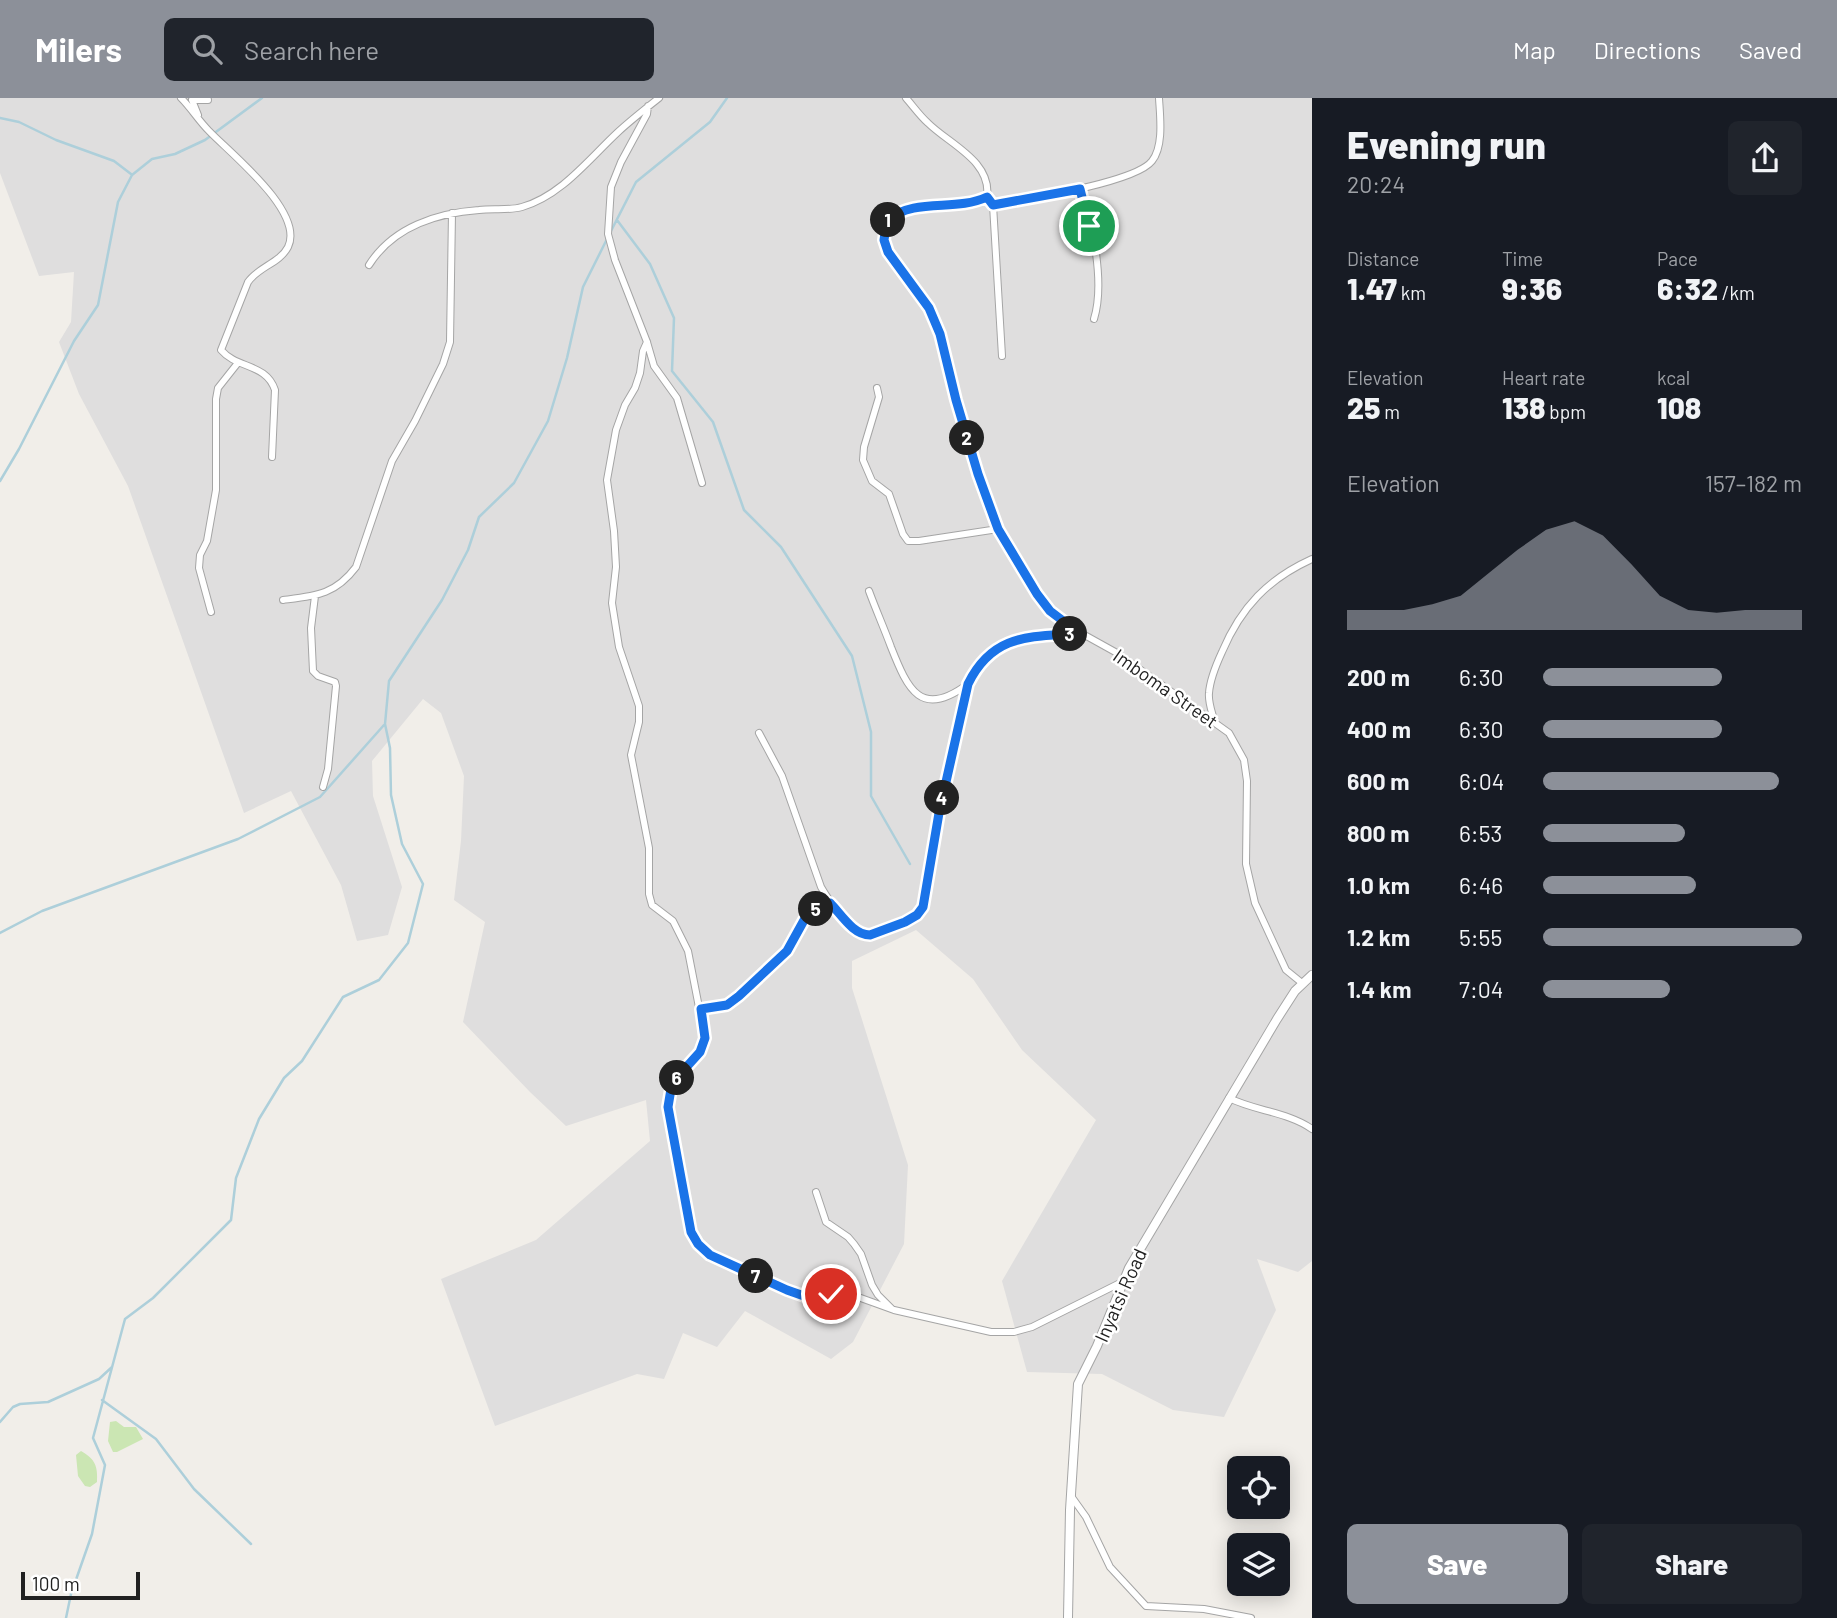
<!DOCTYPE html>
<meta charset="utf-8">
<style>
body{margin:0;font-family:Barlow,sans-serif;background:#20242c;color:#f1f3f6;height:100vh;display:flex;flex-direction:column;font-size:26px;white-space:nowrap}
*{box-sizing:border-box;margin:0}
p{font-size:23px;color:#9ea1a6}
.icon{flex:none;width:38px;height:38px;fill:none;stroke:currentColor;stroke-width:2;stroke-linecap:round;stroke-linejoin:round}
.map{position:relative;flex:1;overflow:hidden}
.details{display:flex;flex-direction:column;background:#171b24;width:525px}
.details>*{flex:none}
.controls{position:absolute;left:1227px;top:1358px;display:grid;gap:14px}
.controls a{display:grid;place-items:center;width:63px;height:63px;border-radius:10px;background:#171b24;box-shadow:0 4px 18px #0003;font-size:35px}
.scale{position:absolute;left:21px;bottom:18px;width:119px;box-sizing:border-box;padding-left:7px;border:4px solid #212121;border-top:0;font-size:19px;line-height:24px;white-space:nowrap;color:#212121;-webkit-text-stroke:5px #fff;paint-order:stroke}
.pin{position:absolute;display:grid;place-items:center;width:60px;height:60px;color:#fff;margin:-30px;border:4px solid #fff;border-radius:50%;box-shadow:0 2px 7px #0007}
.km{position:absolute;width:35px;height:35px;margin:-18px;border-radius:50%;background:#222;color:#fff;font-size:19px;line-height:35px;text-align:center}
.round{display:grid;place-items:center;flex:none;width:74px;height:74px;border-radius:10px;background:#20242c}
.headline{display:flex;align-items:center;justify-content:space-between;height:119px;padding:0 35px}
h1{font-size:38px;font-weight:800;line-height:52px}
.metrics{display:grid;grid-template-columns:repeat(3,1fr);gap:10px;height:119px;padding:7px 35px}
.metrics div{display:grid;align-content:center}
.metrics b{font-size:30px;font-weight:800}
.metrics small{font-size:19px;font-weight:400}
.metrics p{font-size:19px}
.chart{height:196px;padding:14px 35px}
.chart p{display:flex;justify-content:space-between}
.chart svg{width:100%;height:126px;margin-top:7px;fill:#8c9099;opacity:.7}
.primary-button{display:flex;gap:14px;margin-top:auto;padding:14px 35px}
.primary-button a{flex:1;height:80px;border-radius:10px;background:#8c9099;color:#fff;font-size:28px;font-weight:800;line-height:80px;text-align:center}
.primary-button a+a{background:#20242c;color:#f1f3f6}
ul{padding:0 35px;list-style:none;font-size:23px}
li{display:grid;grid-template-columns:112px 84px 1fr;align-items:center;height:52px}
li i{height:18px;border-radius:9px;background:#8c9099}
header{display:flex;align-items:center;gap:42px;box-sizing:border-box;height:98px;padding:0 35px;background:#8c9099;color:#fff}
header strong{font-size:33px}
nav{display:flex;gap:38px;margin-inline-start:auto;font-size:24px}
.search{width:490px;height:63px;background:#20242c;display:flex;align-items:center;gap:18px;box-sizing:border-box;padding:0 24px;border-radius:10px;color:#9ea1a6;font-size:26px}
main{display:flex;flex:1;min-height:0}
.map>svg:first-child{display:block}
</style>
<header>
<strong>Milers</strong>
<div class="search"><svg class="icon" aria-label="search" viewBox="0 0 24 24"><circle cx="10" cy="10" r="6"/><path d="M15 15l6 6"/></svg>Search here</div>
<nav><a>Map</a><a>Directions</a><a>Saved</a></nav>
</header>
<main>
<div class="map">
<svg width="1312" height="1520" viewBox="0 0 1312 1520">
<rect width="100%" height="100%" fill="#f1eee9"/>
<path fill="#dfdede" d="M0 0H1312V1163L1298 1174 1257 1161 1276 1212 1224 1319 1173 1312 1102 1276 1027 1274 1002 1183 1096 1022 1022 952 973 881 916 832 852 863V890L908 1067 904 1146 853 1244 831 1261 745 1213 717 1249 683 1235 664 1281 637 1276 495 1328 441 1181 536 1142 650 1043 646 1002 566 1028 530 994 463 924 485 824 454 802 461 743 464 678 441 615 423 601 372 663 373 698 402 789 388 837 357 843 341 787 291 693 244 715 128 388 79 296 59 244 71 224 74 174 39 178 0 75Z"/>
<path fill="#cbe6b3" d="M116 1323 124 1329H136L143 1341 117 1354H113L108 1343 110 1324Z
M81 1353C95 1361 98 1368 97 1384L90 1389 85 1388 78 1378 76 1357Z"/>
<g fill="none" stroke-linecap="round" stroke-linejoin="round">
<path stroke="#adcfda" stroke-width="2.5" d="M0 20 19 24 56 42 114 63 131 76
M617 122 650 166 674 220 672 273 713 324 744 412 781 449 852 558 871 634V698L910 766
M610 135 636 84 710 24 727 0
M0 383 19 351 74 243 98 207 118 104 132 77 152 61 175 56 205 42 262 0
M0 835 42 813 238 741 320 699 384 627
M102 1302 156 1341 194 1391 251 1446
M0 1324 13 1309 20 1306 48 1304 99 1281 112 1269
M66 1520 71 1496 92 1436 105 1367 93 1340 125 1221 153 1200 231 1122 236 1080 259 1021 284 980 302 963 343 899 379 882 408 845 423 786 402 746 391 697 390 650 385 626 389 583 442 502 468 452 479 419 514 385 548 323 567 260 583 189 607 141"/>
<defs>
<path id="minor" d="M181 0C191 10 199 23 209 33 230 55 305 114 288 149 280 165 258 169 248 184L221 252C237 271 266 265 275 292L272 359
M906 0C913 8 920 18 928 25 949 46 992 63 987 99
M648 8 647 16 621 64 611 89 608 136 615 162 647 244 654 268 677 300 702 385
M198 17 192 2H208
M1080 91C1093 126 1105 185 1094 221
M987 99 965 105 914 108 899 113 887 123 884 133V142L888 154 929 210 940 236 956 302 978 376 998 431 1037 497 1050 513 1063 525 1117 555 1229 635 1244 662 1247 683 1246 766 1255 805 1286 872 1302 885
M990 104 993 107 1002 258
M993 107C1023 102 1135 85 1152 63 1164 48 1160 18 1159 0
M369 167C393 129 437 115 479 112 493 110 508 113 522 109 561 98 589 61 618 34 631 22 645 11 659 0
M647 244 643 253 640 275 635 290 625 307 616 332 607 382 614 433 616 469 612 505 619 549 639 608V624L631 657 649 750V796L652 807 673 823 688 853 705 940 700 954 672 985 668 1009 691 1134 698 1146 710 1157 787 1192 804 1197 831 1196 858 1199 894 1212 991 1234H1014L1032 1229 1124 1183
M877 290 879 299 864 349 863 362 872 383 889 396 903 436 908 443H919L998 431
M869 493C876 512 884 530 891 549 908 592 921 621 968 586
M315 498 311 530 313 573 318 578 335 584 336 588 328 671 323 689
M283 502C315 498 335 497 356 469L392 363 415 323 443 266 450 244 452 115
M211 514 199 470 200 457 207 443 216 392V301L218 290 237 266
M1214 622C1212 614 1208 604 1209 595 1210 581 1216 567 1222 554 1241 509 1268 481 1312 461
M759 635 782 678 821 789C832 808 845 824 863 837 882 837 912 825 923 809L939 715 968 586C992 536 1029 539 1077 535
M700 911 727 907 739 898 787 853 808 815 830 805
M1229 1000C1255 1013 1288 1014 1312 1031
M816 1094 826 1124 848 1139 854 1146 861 1156 872 1187 878 1197 892 1211
M1071 1398 1086 1419 1110 1469 1146 1508 1204 1511 1251 1520"/>
<path id="tertiary" d="M1068 1520 1070 1412 1078 1286 1097 1248 1129 1170 1277 921 1295 893 1312 877"/>
</defs>
<use href="#minor" stroke="#a5a5a5" stroke-width="8"/>
<use href="#tertiary" stroke="#a5a5a5" stroke-width="10"/>
<use href="#minor" stroke="#fff" stroke-width="6"/>
<use href="#tertiary" stroke="#fff" stroke-width="8"/>
</g>
<g fill="none" stroke-linecap="round" stroke-linejoin="round">
<defs>
<path id="route" d="M831 1196 804 1198 787 1192 710 1157 698 1146 691 1134 668 1009 672 985 700 954 705 940 701 911 727 907 739 898 787 853 808 815 830 805C841 816 853 837 870 837L905 824 917 817 923 809 939 715 968 586C993 535 1031 539 1079 535L1050 513 1037 496 998 431 978 376 956 302 940 236 929 210 888 154 884 142 887 122C917 99 954 114 987 99L993 107 1080 91 1089 128"/>
</defs>
<use href="#route" stroke="#fff" stroke-width="14"/>
<use href="#route" stroke="#1a73e8" stroke-width="9"/>
</g>
<g text-anchor="middle" dominant-baseline="central" stroke-width="5" stroke-linejoin="round" paint-order="stroke">
<g font-size="19" fill="#212121" stroke="#fff">
<text transform="translate(1166 590) rotate(35)">Imboma Street</text>
<text transform="translate(1120 1197) rotate(-66)">Inyatsi Road</text>
</g>
</g>
</svg>
<div class="controls">
<a><svg class="icon" aria-label="locate" viewBox="0 0 24 24"><circle cx="12" cy="12" r="6"/><path d="M12 2v4M12 18v4M2 12h4M18 12h4"/></svg></a>
<a><svg class="icon" aria-label="layers" viewBox="0 0 24 24"><path d="M12 4l9 5-9 5-9-5zM3 14l9 5 9-5"/></svg></a>
</div>
<div class="scale">100 m</div>
<div class="pin" style="left:1089px;top:128px;background:#1e9e55"><svg class="icon" aria-label="arrive" viewBox="0 0 24 24"><path d="M6 21V4h12l-3 4 3 4H6"/></svg></div>
<div class="pin" style="left:831px;top:1196px;background:#d93025"><svg class="icon" aria-label="check" viewBox="0 0 24 24"><path d="M5 12l5 5 9-10"/></svg></div>
<b class="km" style="left:888px;top:122px">1</b>
<b class="km" style="left:967px;top:340px">2</b>
<b class="km" style="left:1070px;top:536px">3</b>
<b class="km" style="left:942px;top:700px">4</b>
<b class="km" style="left:816px;top:811px">5</b>
<b class="km" style="left:677px;top:980px">6</b>
<b class="km" style="left:756px;top:1178px">7</b>
</div>
<section class="details">
<div class="headline"><div><h1>Evening run</h1><p>20:24</p></div><a class="round"><svg class="icon" aria-label="share" viewBox="0 0 24 24"><path d="M12 15V3M7 8l5-5 5 5M5 13v7h14v-7"/></svg></a></div>
<div class="metrics">
<div><p>Distance</p><b>1.47<small> km</small></b></div>
<div><p>Time</p><b>9:36</b></div>
<div><p>Pace</p><b>6:32<small> /km</small></b></div>
</div>
<div class="metrics">
<div><p>Elevation</p><b>25<small> m</small></b></div>
<div><p>Heart rate</p><b>138<small> bpm</small></b></div>
<div><p>kcal</p><b>108</b></div>
</div>
<div class="chart"><p><span>Elevation</span>157–182 m</p>
<svg viewBox="0 0 160 44" preserveAspectRatio="none"><path d="M0 44V37L10 37L20 37L30 35L40 32L50 24L60 16L70 9L80 6L90 11L100 21L110 32L120 37L130 38L140 37L150 37L160 37V44z"/></svg>
</div>
<ul>
<li><b>200 m</b>6:30<i style="width:69%"></i></li>
<li><b>400 m</b>6:30<i style="width:69%"></i></li>
<li><b>600 m</b>6:04<i style="width:91%"></i></li>
<li><b>800 m</b>6:53<i style="width:55%"></i></li>
<li><b>1.0 km</b>6:46<i style="width:59%"></i></li>
<li><b>1.2 km</b>5:55<i style="width:100%"></i></li>
<li><b>1.4 km</b>7:04<i style="width:49%"></i></li>
</ul>
<div class="primary-button"><a>Save</a><a>Share</a></div>
</section>
</main>
